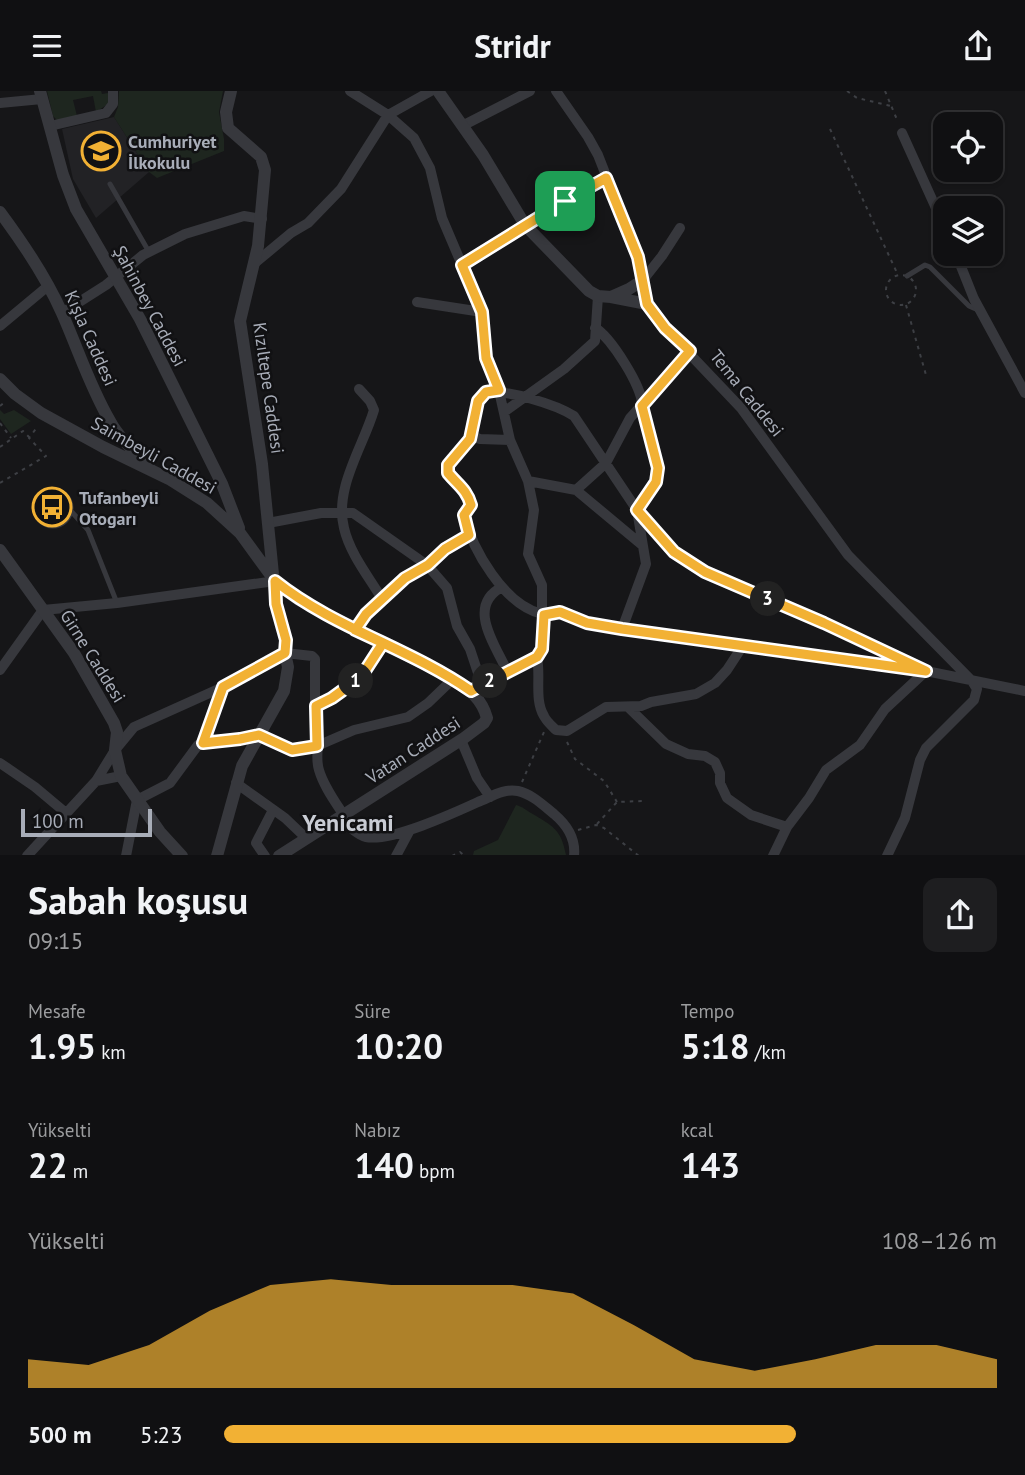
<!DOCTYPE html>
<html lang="tr">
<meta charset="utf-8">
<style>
body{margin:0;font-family:"PT Sans",sans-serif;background:#1e1e20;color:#f1f3f6;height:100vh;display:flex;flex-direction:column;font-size:26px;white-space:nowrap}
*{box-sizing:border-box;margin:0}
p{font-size:23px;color:#9c9d9f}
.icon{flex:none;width:38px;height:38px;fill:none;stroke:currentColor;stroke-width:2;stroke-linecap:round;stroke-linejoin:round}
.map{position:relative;height:764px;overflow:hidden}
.sheet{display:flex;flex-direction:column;background:#101012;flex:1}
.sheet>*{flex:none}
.buttons{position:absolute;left:933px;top:21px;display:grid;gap:14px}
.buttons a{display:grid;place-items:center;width:70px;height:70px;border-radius:14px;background:#101012;box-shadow:0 2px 5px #0004,0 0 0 2px #303032;font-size:35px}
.scale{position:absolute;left:21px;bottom:18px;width:131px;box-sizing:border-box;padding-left:7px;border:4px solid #a8adb8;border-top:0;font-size:19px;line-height:24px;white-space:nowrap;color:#a8adb8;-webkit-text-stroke:5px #111113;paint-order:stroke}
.pin{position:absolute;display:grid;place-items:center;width:60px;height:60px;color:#fff;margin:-30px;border-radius:14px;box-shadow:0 4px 10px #0006}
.km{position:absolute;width:35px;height:35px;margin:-18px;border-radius:50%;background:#222;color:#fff;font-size:19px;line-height:35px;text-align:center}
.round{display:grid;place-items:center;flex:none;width:74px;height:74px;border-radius:14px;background:#1e1e20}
.headline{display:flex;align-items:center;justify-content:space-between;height:119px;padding:0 28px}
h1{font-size:38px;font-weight:700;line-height:52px}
.stats{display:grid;grid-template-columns:repeat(3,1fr);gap:10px;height:119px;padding:7px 28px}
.stats div{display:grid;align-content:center}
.stats b{font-size:35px;font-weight:700}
.stats small{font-size:19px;font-weight:400}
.stats p{font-size:19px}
.chart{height:196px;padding:14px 28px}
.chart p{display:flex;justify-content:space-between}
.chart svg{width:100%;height:126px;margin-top:7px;fill:#f2b134;opacity:.7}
ul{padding:0 28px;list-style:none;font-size:23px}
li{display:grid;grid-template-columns:112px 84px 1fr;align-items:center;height:52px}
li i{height:18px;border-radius:9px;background:#f2b134}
header{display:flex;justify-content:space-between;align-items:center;height:91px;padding:0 28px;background:#101012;font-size:32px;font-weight:700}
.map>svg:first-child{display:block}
</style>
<header><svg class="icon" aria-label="menu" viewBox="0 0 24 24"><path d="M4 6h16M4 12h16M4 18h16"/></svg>Stridr<svg class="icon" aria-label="share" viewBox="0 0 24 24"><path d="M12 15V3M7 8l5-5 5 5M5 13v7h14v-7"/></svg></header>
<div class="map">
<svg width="1025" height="765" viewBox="0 0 1025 765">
<rect width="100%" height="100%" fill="#161618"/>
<path fill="#222225" d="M114 26 149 81 96 127 73 88 62 38Z"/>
<path fill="#1e261f" d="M47 0H101L102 3 108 2V13L96 21 93 5 73 9 77 25 57 29 53 25Z
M119 0H223L219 21 224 48V60L157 87 149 81 114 26 118 16Z
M0 319 4 323 14 319 31 330 11 343 0 328Z
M516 714C523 716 526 719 531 722 553 735 561 738 566 764H473L474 760 498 749Z"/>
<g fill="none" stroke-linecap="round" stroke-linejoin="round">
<path stroke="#3d3f44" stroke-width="2" stroke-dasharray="3.5 5" stroke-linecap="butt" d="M847 0 857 7 891 15
M885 0 898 31
M830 38 898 184
M886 199a15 15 0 1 1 30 0a15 15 0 1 1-30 0Z
M906 214 926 284
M0 315 6 310
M0 332 11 347
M0 356 23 340 29 346
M0 392 46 365 29 347 38 335
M567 651 575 668 604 690 617 711
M522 691 544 641
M597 733 617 711 642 710
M578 739 596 734 604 737 639 765
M452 765 460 761 465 765"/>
<path stroke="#37383d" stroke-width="5" d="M110 93 149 161
M907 185 925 174 930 176 969 215 978 219
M35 417a18 18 0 1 1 36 0a18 18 0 1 1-36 0Z
M71 420 88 439 117 512"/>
<path stroke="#37383d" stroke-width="10" d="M350 0 388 24 414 47 430 77 442 127 482 221 486 267 499 300 510 349 528 390 534 419 528 463 542 494V559L537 566 471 600
M556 0 588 46 598 64 638 166 647 213 665 237 741 317 848 464 972 590 977 598 974 609 926 657 920 669 905 727 887 765
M0 12 42 8
M50 35 106 22 113 13V0
M462 35 530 0
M902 42 945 137
M956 163 974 208 1025 302
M255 172 291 142 308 132 341 98 388 24 431 0
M462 174 548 120 606 87
M643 189 662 165 680 137
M417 211 482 221
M62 222 106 194 143 164 185 143 244 125 262 128
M0 235 48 195
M595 237C610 245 644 298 642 315L658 377 656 391 637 419 646 473 622 538
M359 298 370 310 374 319C363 356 334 397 344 437 350 463 369 486 382 508
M504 321 564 278 595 250 598 205
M471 345 480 348 510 349
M528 390 576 399 642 454
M576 399 606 372 630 327 690 260
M268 432 321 422H353L427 474 447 497 457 535 470 558 482 594
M502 496C466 515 495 553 507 580
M355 539 366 523 405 487 427 474 445 458 469 444
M537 566C541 584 534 609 544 625 546 630 552 635 556 639L567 640 606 616 641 615 651 611 696 603 715 592 727 579 742 556
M0 579 43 519 117 512 275 490
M316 615 332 607 361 586 383 552
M628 616 666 653 688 663 705 665 715 671 720 682V692L727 707 751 724 787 736
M461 649 477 687 490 706
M203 652 223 596
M0 672 35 696 66 722
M96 690 121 685
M236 692 285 727 306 747
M27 765 96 690 115 659 134 636 223 596 285 562 312 565 315 568V636C322 649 314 664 319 679 325 700 342 719 352 738 356 741 361 745 366 746 391 751 454 722 478 711 491 706 504 697 518 700 532 703 544 715 554 723 567 734 576 747 574 765
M126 765 137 709 170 692 198 654 210 649 240 648 259 644 292 659 317 655 354 639 408 626 428 612 453 588
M265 765 256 752 273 719
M396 765 410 739
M773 765 787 736 809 707 826 679 860 654 885 618 926 580 824 532 705 481 674 461 637 419 574 325C555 313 508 299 486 301L478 310 470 348 448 374V382C457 394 467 399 471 414L464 424C472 458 504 514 542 523 549 525 556 520 563 523 572 525 580 530 589 532 600 535 611 536 622 538L926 580 1025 600"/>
<path stroke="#37383d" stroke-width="12" d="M40 0 63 84 76 118 140 228 222 393 239 437
M438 0 483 64 525 134 589 200 598 205 611 206
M0 121C23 152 46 186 62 222 78 258 90 296 110 330 119 347 135 361 149 375
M643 189 629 198 611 206 647 213
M0 288 15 303 41 322 103 356 169 388 207 412 240 442 275 490 299 509 453 588C469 598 482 608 487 627L484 632 464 647 279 765
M0 459 74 562 114 632 117 641 115 659 121 685 160 741 182 765
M217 765 242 675 284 600 288 576 285 562 286 549 276 513 262 373 240 230 258 155 265 79 261 66 228 37 226 21 231 0"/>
</g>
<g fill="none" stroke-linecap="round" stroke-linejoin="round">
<defs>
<path id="route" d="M565 110 462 174 482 221 486 267 499 299 486 301 478 310 470 348 448 374V382C458 394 467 399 471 414L464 424 469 444 445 458 428 474 405 487 366 523 355 539 383 552 361 586 332 607 316 615 317 655 292 659 259 644 240 648 203 652 223 596 285 562 286 549 276 513 275 490C334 537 409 557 471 600L537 566 542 558 544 524 560 521 587 532 622 538 926 580 824 532 705 481 674 461 637 419 656 391 658 377 642 315 690 260 665 237 647 213 638 166 606 87 565 110"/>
</defs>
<use href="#route" stroke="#fff" stroke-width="14"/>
<use href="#route" stroke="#f2b134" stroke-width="9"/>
</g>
<defs>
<symbol id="school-ring" viewBox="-11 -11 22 22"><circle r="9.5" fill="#111113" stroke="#f2b134" stroke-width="1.5"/><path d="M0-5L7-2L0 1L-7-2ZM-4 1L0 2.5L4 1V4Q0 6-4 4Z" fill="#f2b134"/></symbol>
<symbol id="bus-ring" viewBox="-11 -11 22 22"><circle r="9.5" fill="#111113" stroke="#f2b134" stroke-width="1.5"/><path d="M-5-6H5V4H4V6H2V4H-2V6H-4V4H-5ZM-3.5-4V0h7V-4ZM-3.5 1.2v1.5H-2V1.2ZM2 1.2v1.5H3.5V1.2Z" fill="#f2b134"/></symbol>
</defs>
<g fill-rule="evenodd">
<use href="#school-ring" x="79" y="38" width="44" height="44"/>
<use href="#bus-ring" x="30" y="394" width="44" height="44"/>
</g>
<g text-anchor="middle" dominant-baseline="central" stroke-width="5" stroke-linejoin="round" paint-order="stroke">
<g font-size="18" font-weight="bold" fill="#a8adb8" stroke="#111113" text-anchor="start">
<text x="128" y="50">Cumhuriyet<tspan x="128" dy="21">İlkokulu</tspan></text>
<text x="79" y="406">Tufanbeyli<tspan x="79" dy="21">Otogarı</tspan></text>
</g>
<g font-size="18" fill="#a8adb8" stroke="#111113">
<text transform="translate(150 215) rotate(62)">Şahinbey Caddesi</text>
<text transform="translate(91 247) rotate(66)">Kışla Caddesi</text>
<text transform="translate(269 297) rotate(82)">Kızıltepe Caddesi</text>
<text transform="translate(747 302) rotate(51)">Tema Caddesi</text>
<text transform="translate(154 364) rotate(29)">Saimbeyli Caddesi</text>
<text transform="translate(93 565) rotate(58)">Girne Caddesi</text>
<text transform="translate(413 659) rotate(-33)">Vatan Caddesi</text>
</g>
<g font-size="24" font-weight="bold" fill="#c9ccd4" stroke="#111113">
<text x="348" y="731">Yenicami</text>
</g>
</g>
</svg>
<div class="buttons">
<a><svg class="icon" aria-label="locate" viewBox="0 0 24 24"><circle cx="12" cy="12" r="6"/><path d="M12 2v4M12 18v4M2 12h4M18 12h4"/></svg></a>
<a><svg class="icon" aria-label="layers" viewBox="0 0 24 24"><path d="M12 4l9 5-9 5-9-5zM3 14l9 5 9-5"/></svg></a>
</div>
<div class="scale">100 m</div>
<div class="pin" style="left:565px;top:110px;background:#1e9e55"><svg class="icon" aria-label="arrive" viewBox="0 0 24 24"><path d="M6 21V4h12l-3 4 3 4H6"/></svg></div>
<b class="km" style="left:356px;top:590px">1</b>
<b class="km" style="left:490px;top:590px">2</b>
<b class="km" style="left:768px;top:508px">3</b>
</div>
<section class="sheet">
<div class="headline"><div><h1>Sabah koşusu</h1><p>09:15</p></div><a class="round"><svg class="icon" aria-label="share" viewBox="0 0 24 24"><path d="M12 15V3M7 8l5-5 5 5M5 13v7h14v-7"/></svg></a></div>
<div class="stats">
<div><p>Mesafe</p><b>1.95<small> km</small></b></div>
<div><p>Süre</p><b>10:20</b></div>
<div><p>Tempo</p><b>5:18<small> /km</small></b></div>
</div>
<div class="stats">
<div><p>Yükselti</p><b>22<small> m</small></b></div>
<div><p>Nabız</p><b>140<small> bpm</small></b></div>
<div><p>kcal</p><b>143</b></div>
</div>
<div class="chart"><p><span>Yükselti</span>108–126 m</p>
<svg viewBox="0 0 160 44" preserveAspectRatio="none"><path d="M0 44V34L10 36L20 29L30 17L40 8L50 6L60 8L70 8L80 8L90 11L100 22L110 34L120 38L130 34L140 29L150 29L160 34V44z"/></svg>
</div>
<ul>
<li><b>500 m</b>5:23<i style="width:74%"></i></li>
</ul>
</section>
